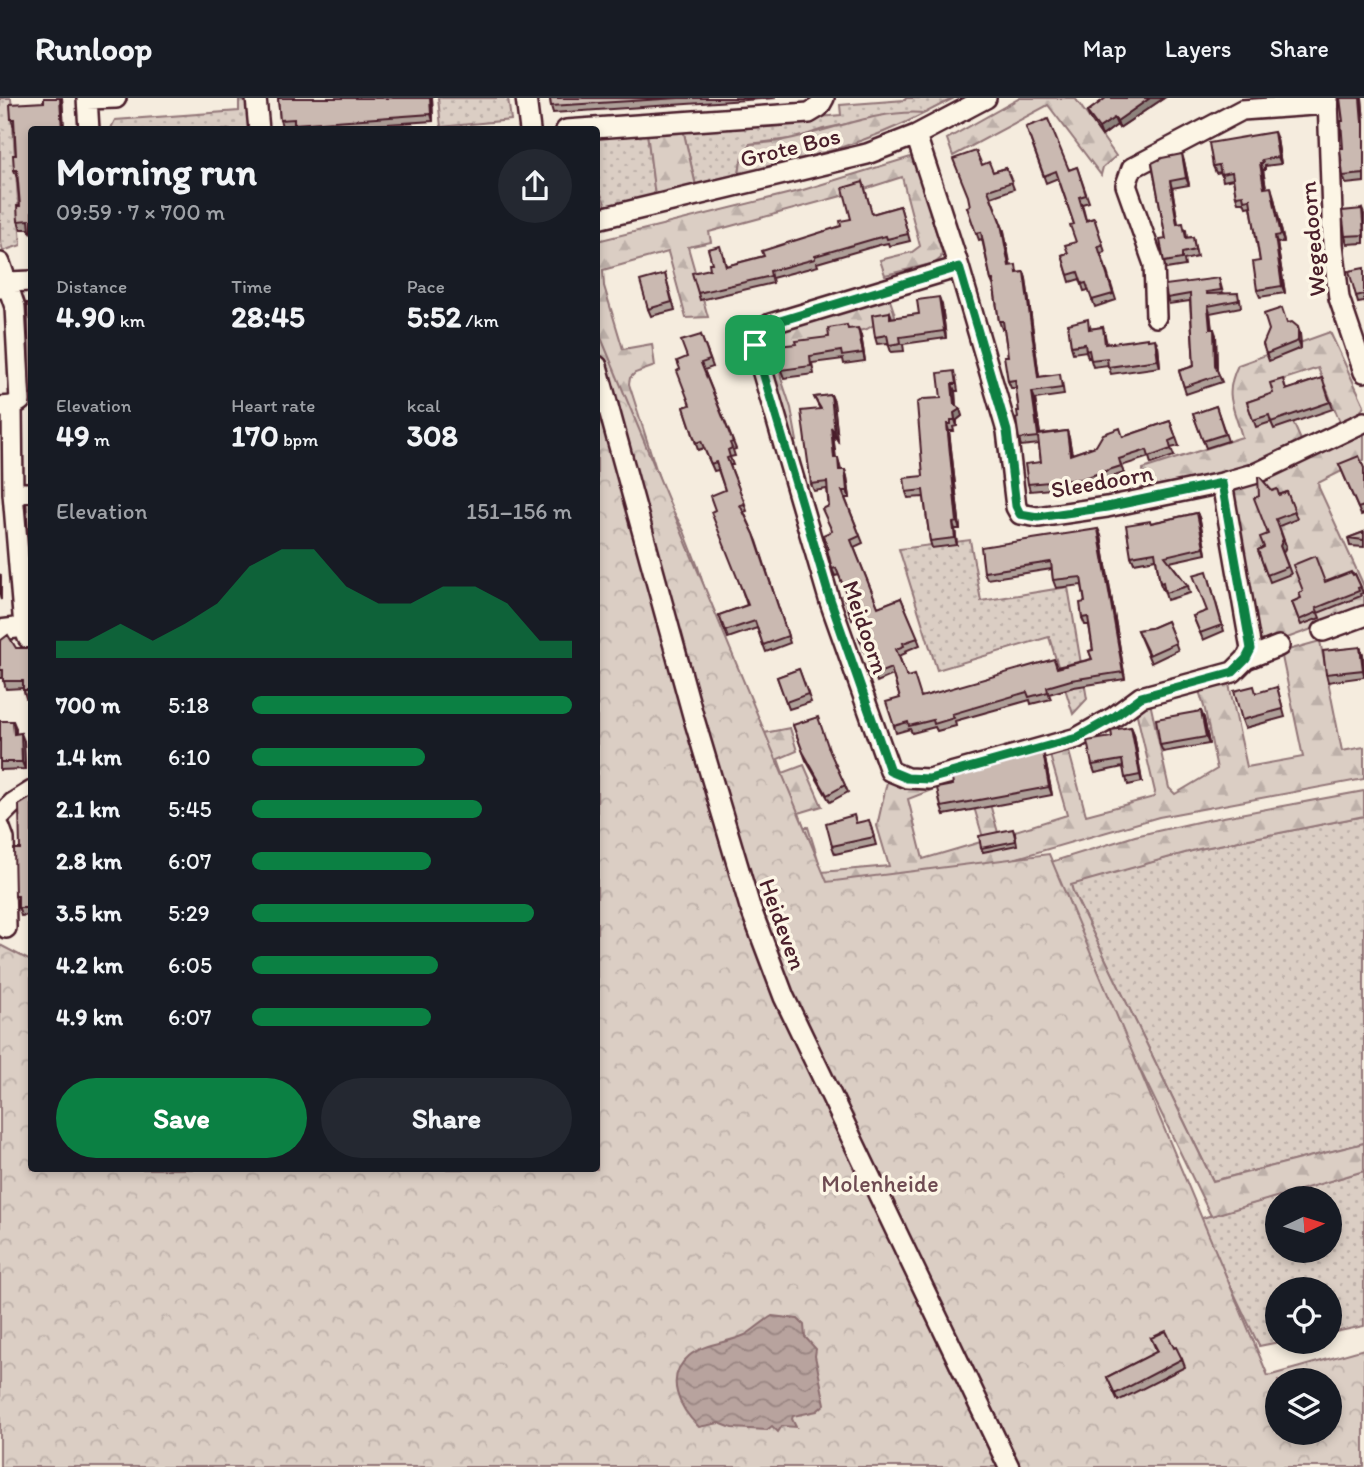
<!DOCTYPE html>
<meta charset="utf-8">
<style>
body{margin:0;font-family:Itim,sans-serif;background:#242831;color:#f1f3f6;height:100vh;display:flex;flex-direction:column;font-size:26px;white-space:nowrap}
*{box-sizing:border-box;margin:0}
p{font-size:23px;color:#9ea1a6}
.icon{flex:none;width:38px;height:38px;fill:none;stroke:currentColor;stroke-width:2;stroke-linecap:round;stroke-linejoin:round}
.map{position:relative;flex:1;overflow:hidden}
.panel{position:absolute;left:28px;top:28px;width:572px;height:1046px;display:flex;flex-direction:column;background:#171b24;border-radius:7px;box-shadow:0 4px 10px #0003}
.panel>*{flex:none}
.needle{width:46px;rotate:86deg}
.tools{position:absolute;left:1265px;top:1088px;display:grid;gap:14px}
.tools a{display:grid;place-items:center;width:77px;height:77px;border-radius:50%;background:#171b24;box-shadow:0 4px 10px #0003;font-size:35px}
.pin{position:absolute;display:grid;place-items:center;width:60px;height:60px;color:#fff;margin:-30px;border-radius:14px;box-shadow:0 4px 10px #0006}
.round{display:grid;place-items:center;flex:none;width:74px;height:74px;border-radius:37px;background:#242831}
.summary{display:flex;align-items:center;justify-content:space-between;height:119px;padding:0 28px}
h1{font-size:38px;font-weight:700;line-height:52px}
.figures{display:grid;grid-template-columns:repeat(3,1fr);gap:10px;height:119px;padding:7px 28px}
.figures div{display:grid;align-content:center}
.figures b{font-size:30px;font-weight:700}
.figures small{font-size:19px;font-weight:400}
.figures p{font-size:19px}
.chart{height:196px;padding:14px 28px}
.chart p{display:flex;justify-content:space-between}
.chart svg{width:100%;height:126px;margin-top:7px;fill:#0b8043;opacity:.7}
.button{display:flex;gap:14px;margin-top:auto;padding:14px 28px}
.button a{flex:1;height:80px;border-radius:42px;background:#0b8043;color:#fff;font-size:28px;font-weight:700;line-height:80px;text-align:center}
.button a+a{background:#242831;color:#f1f3f6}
ul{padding:0 28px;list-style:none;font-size:23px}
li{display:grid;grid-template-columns:112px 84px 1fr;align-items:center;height:52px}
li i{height:18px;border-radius:9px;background:#0b8043}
header{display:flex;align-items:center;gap:42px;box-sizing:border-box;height:98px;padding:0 35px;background:#171b24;border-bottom:2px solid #363941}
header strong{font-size:33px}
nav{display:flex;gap:38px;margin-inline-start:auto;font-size:24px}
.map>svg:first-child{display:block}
</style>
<header>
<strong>Runloop</strong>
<nav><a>Map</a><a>Layers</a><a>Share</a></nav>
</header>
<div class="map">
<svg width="1364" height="1369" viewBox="0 0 1364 1369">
<defs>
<pattern id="grass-dots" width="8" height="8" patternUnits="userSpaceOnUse" patternTransform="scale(1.75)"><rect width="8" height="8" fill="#dbcec4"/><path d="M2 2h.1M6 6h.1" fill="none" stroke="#bdb0a9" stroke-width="1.8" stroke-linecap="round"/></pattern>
<pattern id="forest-firs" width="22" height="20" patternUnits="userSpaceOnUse" patternTransform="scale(1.75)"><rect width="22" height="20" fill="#dbcec4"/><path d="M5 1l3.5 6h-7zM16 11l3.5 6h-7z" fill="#bdb0a9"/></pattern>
<pattern id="park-crowns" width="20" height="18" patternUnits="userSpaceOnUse" patternTransform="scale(1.75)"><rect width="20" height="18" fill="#dbcec4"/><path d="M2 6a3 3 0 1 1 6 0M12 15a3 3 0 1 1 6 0" fill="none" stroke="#bdb0a9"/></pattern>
<pattern id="water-waves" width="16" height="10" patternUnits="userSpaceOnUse" patternTransform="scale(1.75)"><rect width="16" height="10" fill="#b8a39e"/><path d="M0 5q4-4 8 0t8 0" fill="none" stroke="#988481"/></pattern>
</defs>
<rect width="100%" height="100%" fill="#f5ecde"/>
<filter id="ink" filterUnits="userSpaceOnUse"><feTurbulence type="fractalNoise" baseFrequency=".0143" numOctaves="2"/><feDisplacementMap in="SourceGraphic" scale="14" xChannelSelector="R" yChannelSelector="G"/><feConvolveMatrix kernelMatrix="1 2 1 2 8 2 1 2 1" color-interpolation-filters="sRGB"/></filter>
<g filter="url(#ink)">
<path fill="url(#grass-dots)" stroke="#927678" stroke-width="2" fill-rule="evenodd" d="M0 0H11L21 147 3 153 0 141Z
M438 0H508L511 22 441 29Z
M906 0H954L925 15 907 16 865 22 823 31 797 40 750 46 741 63 739 77 696 88 683 31 841 17 840 7 905 2Z
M239 1 247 5 251 32H110L115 22 239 13Z
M647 34 655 98 606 108 597 87V38Z
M970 442 981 503 1068 489 1087 601 1073 616 1049 539 937 572 899 451Z
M1364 718V1045L1213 1083 1073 794 1071 786 1199 751Z
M1364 1073V1228L1330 1235V1192H1278V1244H1279L1259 1248 1199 1121ZM1278 1101H1330V1153H1278Z"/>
<path fill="url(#forest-firs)" stroke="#927678" stroke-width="2" d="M1020 0H1075L1116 58 1103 69 1101 77 1048 7 953 58 947 41Z
M925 15C866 46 803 61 739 77L741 63 750 46C808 45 867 10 925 15Z
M683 31 696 88 655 98 647 34Z
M914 58 942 154 941 160 935 165 885 177 880 162 912 154 920 148 902 79 849 96 709 134 711 144 688 149 708 219 686 220 668 154 603 172 604 188 623 251 652 246 655 268 635 275 630 280 629 286 664 396 684 433 698 469 723 553 759 636 790 630 797 653 778 661 783 675 804 667 822 708 799 715 804 729H808L822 774 889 768 877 728 887 684 937 672 939 689 908 701 923 761 984 743 961 665 977 660 999 738 1067 717 1045 640 1064 635 1086 717 1154 699 1155 694 1134 604 1149 600 1169 690 1175 696 1217 671 1205 612 1197 586 1227 577 1247 669 1303 659 1281 554 1320 543 1342 653 1364 649V681L1159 719 916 789 770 801 597 257V143L803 92Z
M888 196 897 223 877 225 867 231 778 251 781 280 791 310 797 343 781 345 755 261 770 227Z
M1330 234 1364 307 1360 315 1340 324 1318 270 1275 284 1301 342 1235 373 1143 390V371L1242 339C1234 309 1223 298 1238 267Z
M1364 333V362L1318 385 1319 390 1364 488V512L1254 552 1233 394Z
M1364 693V718L1199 751 1071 787 1073 794 1213 1083 1364 1045V1073L1211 1118 1041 767 1135 738 1202 723Z"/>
<path fill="url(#park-crowns)" stroke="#927678" stroke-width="2" fill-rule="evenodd" d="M597 230 827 784 1049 756 1268 1278 1364 1251V1369H0V847L31 863 32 1071H597ZM1278 1283H1330V1335H1278Z"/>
<path fill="url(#water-waves)" stroke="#8c6e70" stroke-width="2" d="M772 1218 798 1221 804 1227 805 1239 816 1251 815 1258 825 1306 817 1313 793 1318 792 1321 796 1329 782 1328 778 1334 772 1328 767 1332 732 1330 719 1325 699 1329C680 1311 663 1280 689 1258 704 1245 728 1245 745 1237 754 1232 763 1223 772 1218Z"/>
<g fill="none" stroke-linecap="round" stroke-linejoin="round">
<defs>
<path id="minor" d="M87 0 89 32
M256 0 259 32
M526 0 530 32
M1328 0 1333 146 1339 200 1364 274
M87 1 116 0
M566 32 809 15 819 9 824 0
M916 37 959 169 1007 333 1016 409 1020 416 1038 419 1107 409 1222 385 1257 375 1364 324
M597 121 867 56 916 37 986 0
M0 165 15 209 20 303 12 308 1 309
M959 169 770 226 762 232 755 248 829 501 890 673 907 680 929 681 1077 640 1114 619 1141 599 1233 574 1246 561 1251 551 1222 385
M0 190 7 184 32 183
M1156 219 1154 166 1126 87 1132 70 1242 12 1328 6
M597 268 694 621 750 809 784 899 1009 1369
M12 308 13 395 24 529 28 540 32 543
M13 395H32
M0 532 24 529
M1323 533 1364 518
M1246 561 1279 548
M0 718 13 705 32 693
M0 730 4 741 6 830"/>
</defs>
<use href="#minor" stroke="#4a1f2b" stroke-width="24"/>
<use href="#minor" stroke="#fcf5e5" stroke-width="19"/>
</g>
<path fill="#ae9f98" stroke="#4a1f2b" stroke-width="2" d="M44 0H62L64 32H32V137L30 131H21L18 123 20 108 17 80 14 72 16 57 14 29 11 21 44 4Z
M278 0H432L433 23 296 32 295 27 282 28 280 22Z
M550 0H776L553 15 551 8Z
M1106 0H1164L1119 30 1117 27 1102 38 1090 21 1087 14Z
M1340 0H1362L1364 24V84L1346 86 1343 78V23Z
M1026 29 1069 72 1077 69 1089 104 1082 106 1086 122 1094 120 1105 154 1101 155 1116 202 1095 209 1089 192 1084 193 1080 181 1070 184 1062 157 1068 155 1076 144 1074 126 1058 80 1046 85Z
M1277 41 1281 66 1265 68V72H1263L1266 89 1273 96 1284 144 1277 145 1285 195 1260 199 1257 192 1260 163 1251 108 1246 109 1244 104H1238L1236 98 1233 81 1223 83 1221 74 1216 75 1213 68Z
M1184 63 1189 87 1172 90 1178 126 1186 132 1187 140 1193 139 1197 159 1184 162 1185 168 1166 171 1164 164 1166 141 1152 65Z
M982 67 993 74 1006 70 1014 91 991 99 1004 133 1010 168 1019 175 1024 174 1026 181 1039 279 1062 283 1064 297 1035 301 1040 336 1067 333 1069 340 1072 356 1170 323 1179 348 1171 350 1174 358 1151 366 1149 359 1121 368 1124 375 1084 388 1030 393 1028 386 1041 364 1039 346 1021 348 1019 341 1018 320 1019 313 1016 290H1011L1008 283V258L1004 230 1002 231 999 223 994 189 991 182 982 141 979 142 967 109 970 108Z
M863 84 872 116 900 108 910 143 889 148 888 145 879 147 817 165 818 168 772 180 773 185 700 202 698 195 712 165 723 155 726 168 764 158 841 128 851 121Z
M1362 111 1364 116V145L1347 146 1345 138Z
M1364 170V204L1358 205 1356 198Z
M665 176 675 212 651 218 648 211Z
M1219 180 1223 195 1240 201 1241 209 1210 215 1212 231 1216 237 1217 273 1222 284 1186 296 1179 273 1194 268 1190 203 1169 206 1167 200Z
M942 207 946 240 903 246 904 253 891 254 888 245 877 246 875 239 890 214 892 220 919 216Z
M1288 225 1300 236 1301 250 1269 263 1263 246Z
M1090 228 1091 231 1103 229 1107 246 1148 242 1158 248 1160 269 1111 276 1108 267 1093 269 1090 259 1088 260 1086 253 1073 255 1071 248Z
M849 231 861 237 865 263 844 266 843 261 812 265 814 276 784 280 781 272 797 246 829 239Z
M701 237 713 269 704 272 736 351 733 352 735 358 730 359 733 367H730L747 413 744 414 757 443 790 545 766 554 757 530 728 540 719 517 747 507 715 412 725 392 718 372 714 373 704 350 698 352 684 309 690 307 680 271Z
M956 280 958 293H955L956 308 962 318 957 322V328L953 329 954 333H949L960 431H955L957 447 932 450 930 443 924 399 908 400 906 394 923 378 941 300Z
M1322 280 1333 311 1274 331 1271 324 1256 329 1247 304Z
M831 297 834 304 838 343 833 336 836 360H838L841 372H845L847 379 850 400H845L863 445 854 449 878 509 901 500 920 547 905 553 906 555 899 558 907 579 921 599 1092 561 1089 553 1093 552 1089 527H1085L1082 520 1085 504 1082 487 1056 490 1053 482 1052 471 987 481 984 474 1098 431 1101 438 1125 581 1074 589 1049 596 1051 601 1031 606 1030 602 955 623 956 628 937 633 935 629 912 635 910 631 896 635 894 628 900 600 893 577 877 584 859 539 863 538 856 520 852 522 846 505 847 497 839 477 835 478 832 471 828 451 831 434 827 391 814 393 811 386 820 311 814 299Z
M1216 308 1228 343 1206 350 1193 316Z
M1339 366 1364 370V416L1361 417Z
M1272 393 1279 397 1287 394 1297 421 1279 428 1286 448 1283 455 1291 476 1270 484 1258 452 1264 449 1268 436 1259 398Z
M1197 415 1200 422 1206 456 1170 464 1188 488 1190 495 1167 502 1164 492H1163L1160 485 1156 461 1134 465 1131 458 1151 425Z
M1364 434V449L1350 448 1348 440Z
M1355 476 1363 495 1360 496 1361 498 1318 515 1320 520 1301 527 1292 504 1301 500 1325 484Z
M1209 480 1224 533 1203 542 1193 518 1207 513Z
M1167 523 1178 552 1151 565 1137 532 1151 530Z
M0 543 16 550H32V600H26L23 590 6 591 3 580H0Z
M1360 549 1363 556 1364 579 1328 584 1326 576Z
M799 571 811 604 789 611 777 579Z
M1277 589 1285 619 1245 630 1242 622Z
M1204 620 1209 646 1163 654 1160 647Z
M0 623 16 630V636L24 643 25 671 0 672Z
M793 627 830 655 848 694 830 704 806 662Z
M1131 629 1134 636 1142 684 1128 687 1123 669 1095 675 1092 667 1112 639Z
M1043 654 1045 661 1052 697 944 717 941 709 953 687Z
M32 699V817L21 818 15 798 20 751Z
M857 725 871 729 876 747 835 756 832 748Z
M1015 735 1017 747 983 754 981 750Z
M1151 1240 1174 1250 1182 1261 1185 1269 1118 1303 1107 1279 1157 1254Z"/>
<path fill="#8d827c" stroke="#4a1f2b" stroke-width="2" d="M60 0H62L64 32H62Z
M430 0H432L433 23 431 16Z
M1150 0H1164L1119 30 1117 23Z
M1360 0H1362L1364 25 1362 24Z
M1114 20 1117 27 1102 38 1099 30Z
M1274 34 1277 41 1281 66 1278 59Z
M1182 56 1184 63 1189 87 1186 80Z
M1260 65 1263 72 1267 97 1264 90Z
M1170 83 1172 90 1179 133 1177 126Z
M1271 89 1273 96 1284 144 1281 137Z
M1001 126 1004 133 1012 175 1009 168Z
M1275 138 1277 145 1285 195 1282 188Z
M1024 174 1026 181 1040 286 1038 279Z
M939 199 942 207 946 240 944 233Z
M1208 208 1210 215 1212 237 1210 231Z
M1298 229 1300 236 1301 250 1298 243Z
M858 230 861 237 865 263 863 255Z
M1214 231 1216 237 1217 273 1215 267Z
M1155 241 1158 248 1160 269 1158 262Z
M952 286 955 293 956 313 954 306Z
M1032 294 1035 301 1041 344 1038 337Z
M831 297 834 304 838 343 835 336Z
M960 311 962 318 957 322V328L955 322 954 315Z
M947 326 949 333 960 431 957 424Z
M831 329 833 336 836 367 834 360Z
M1067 333 1069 340 1073 364 1070 357Z
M845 372 847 379 850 400 847 393Z
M1197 415 1200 422 1206 456 1204 449Z
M953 425 955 431 957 447 955 440Z
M1098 431 1101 438 1125 581 1123 574Z
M1283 441 1286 448 1283 455 1280 448Z
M0 476 1 478V502L0 499Z
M1360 549 1363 556 1364 576 1363 572Z
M1201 613 1204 620 1209 646 1206 639Z
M13 623 16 630V643L14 636Z
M1131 629 1134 636 1142 684 1140 677Z
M21 635 24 643 25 671 22 664Z
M1043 654 1045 661 1052 697 1049 689Z"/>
<path fill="#cab9b1" stroke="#4a1f2b" stroke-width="2" d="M44 0H60L62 32H32V133H30L29 122 18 123 17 108H20L17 72H14L13 57H16L14 21H11L10 6 44 4Z
M278 0H430L431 16 294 26V21L280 22Z
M550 0H679L551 8Z
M1106 0H1150L1117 23 1114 20 1099 30 1087 14Z
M1340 0H1360L1362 24H1364V76L1343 78 1340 50H1343L1341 23H1343Z
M1048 21 1069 72 1077 69 1086 97 1079 99 1086 123 1094 120 1103 147 1098 148 1113 196 1092 202 1086 185 1082 186 1078 174 1068 177 1062 157 1068 155 1065 147 1076 144 1070 127 1074 126 1056 73 1044 78 1026 29Z
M1274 34 1278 59 1262 62 1263 65H1260L1264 90 1271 89 1281 137 1275 138 1282 188 1257 192 1253 164 1260 163 1250 101 1244 102 1243 97 1236 98 1232 74 1221 76 1219 67 1213 68 1209 45Z
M976 53 982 67 989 64 993 74 1006 70 1012 84 988 92 1001 126 1009 168 1016 167 1017 175 1024 174 1038 279 1060 276 1062 290 1032 294 1038 337 1067 333 1070 357 1096 348 1103 336 1120 330 1123 339 1170 323 1176 340 1169 343 1171 351 1149 359 1147 352 1119 361 1121 368 1081 381 1028 386 1025 366 1041 364 1038 339 1019 341 1016 321 1018 320 1017 313H1019L1015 282 1008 283 1004 258H1008L1003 223H999L993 182H991L981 134 976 135 967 109 970 108 968 98 953 61Z
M1182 56 1186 80 1170 83 1177 126 1183 125 1186 140 1193 139 1195 152 1182 155V161L1164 164 1160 142 1166 141 1152 65 1162 60Z
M863 84 872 116 900 108 908 136 887 141 886 138 877 140 815 158V161L770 173 771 178 698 195 692 175 710 171 709 165H712L708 151 720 148 726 168 764 158 762 153 841 128 840 123 851 121 843 90Z
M1362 111 1364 137 1345 138 1342 113Z
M1364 170V197V196L1356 198 1349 173Z
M665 176 672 204 648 211 640 183Z
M1219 180 1221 192 1206 194 1207 196 1238 195 1239 202 1208 208 1210 231H1214L1215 267 1219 277 1184 289 1179 273 1194 268 1190 196 1167 200 1165 187Z
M939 199 944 233 900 239 901 245 889 247 887 237 875 239 872 217 890 214V220L919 216 917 202Z
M27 205H32V297H30Z
M1282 210 1287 225 1292 224 1298 229V243L1266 256 1263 246 1269 232 1264 216Z
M1088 221 1089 231 1103 229 1105 246 1148 240V242L1155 241 1158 262 1108 269 1107 260 1091 262 1089 252 1086 253 1085 246 1071 248 1068 226Z
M847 227 848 231 858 230 863 255 842 258 841 253 810 258 811 268 781 272 778 248 797 246 796 243 829 239 828 230Z
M701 237 710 262 701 265 733 344 730 345 732 350 728 352 730 359 727 360 745 406 740 407 754 436 788 538 763 547 755 523 725 533 719 517 748 507 711 414 715 412 710 398 725 392 716 364 711 366 701 343 696 345 684 309 690 307 677 273 680 271 677 263 687 259 681 243Z
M954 273 956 286H952L954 306 960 311 954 315 955 322H951V326H947L957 424 953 425 955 440 930 443 923 392 906 394 904 380 923 378 917 305 923 301 941 300 938 275Z
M1322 280 1330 304 1271 324 1269 317 1253 322 1247 304 1273 295 1270 285 1283 281 1286 292Z
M831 297 835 336 831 329 834 360H838L839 372H845L847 393H842L860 438 851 442 878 509 901 500 918 540 903 545 904 548 896 551 907 579 914 577 921 599 1054 561 1057 570 1092 561 1089 553 1093 552 1088 519 1082 520 1080 505 1085 504 1081 479 1053 482 1051 464 984 474 981 449 1098 431 1123 574 1071 582 1047 589 1048 594 1029 599 1027 594 952 616 954 620 934 626 933 622 909 628 908 624 894 628 886 604 900 600 891 570 874 577 859 539 863 538 853 513 850 515 843 498 847 497 836 470 832 471 827 451H828L823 437 832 433 822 411 829 408 827 384 811 386 801 313 821 311 814 299Z
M1216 308 1225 336 1203 343 1193 316Z
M1359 358 1364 370V408L1358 410 1339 366Z
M1258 379H1260L1272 393 1277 391 1279 397 1287 394 1295 414 1276 421 1283 441 1280 448 1288 469 1267 477 1258 452 1264 449 1260 439 1268 436 1254 400 1259 398Z
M26 404H32V486H31Z
M1197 415 1204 449 1165 458 1188 488 1165 495 1163 484 1160 485 1155 454 1131 458 1126 427 1150 423 1151 425Z
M1364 434V442L1348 440Z
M1315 458 1325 484 1351 474 1353 477 1355 476 1361 489 1358 490 1359 493 1316 510 1318 514 1299 522 1292 504 1301 500 1299 495 1303 493 1293 467Z
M1207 473 1222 527 1200 535 1193 518 1207 513 1193 477Z
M1167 523 1176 545 1149 557 1137 532 1151 530Z
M8 537 16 550H32V592H23V583H3V572H0V543Z
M1360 549 1363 572 1326 576 1323 553Z
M799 571 808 596 786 604 777 579Z
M1254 588 1256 595 1277 589 1283 611 1242 622 1234 593Z
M1201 613 1206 639 1160 647 1156 621Z
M818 619 830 654 845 687 827 697 803 654 793 627Z
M0 623H13L14 636 21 635 22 664H0Z
M1131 629 1140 677 1125 680 1122 662 1092 667 1087 643 1112 639 1111 632Z
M1043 654 1049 689 941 709 937 690 953 687 952 679Z
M32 699V810H18V798H15L14 751H20L19 707Z
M854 717 856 725 869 722 874 739 832 748 826 725Z
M1013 731 1016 743 981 750 979 738Z
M1166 1233 1174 1250 1176 1249 1182 1261 1115 1296 1107 1279 1158 1253 1151 1240Z"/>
</g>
<g fill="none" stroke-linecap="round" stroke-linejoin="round" filter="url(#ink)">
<defs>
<path id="route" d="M959 169 1007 333 1016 408 1020 416 1038 419 1107 409 1222 385 1251 551 1246 561 1233 574 1141 599 1114 619 1077 640 929 681 907 680 890 673 830 501 755 247 762 232 770 226Z"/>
</defs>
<use href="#route" stroke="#fff" stroke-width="14"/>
<use href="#route" stroke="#0b8043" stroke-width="9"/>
</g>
<g text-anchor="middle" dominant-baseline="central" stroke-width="7" stroke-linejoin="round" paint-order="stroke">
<g font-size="24" fill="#4a1f2b" stroke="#fcf5e5">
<text transform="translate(790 49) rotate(-14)">Grote Bos</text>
<text transform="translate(1312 141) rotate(-95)">Wegedoorn</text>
<text transform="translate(1102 383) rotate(-10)">Sleedoorn</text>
<text transform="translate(866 529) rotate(71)">Meidoorn</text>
<text transform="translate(783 826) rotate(70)">Heideven</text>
</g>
<g font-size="24" fill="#6e4b51" stroke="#fcf5e5">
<text x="880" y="1085">Molenheide</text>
</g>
</g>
</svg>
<div class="tools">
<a><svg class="needle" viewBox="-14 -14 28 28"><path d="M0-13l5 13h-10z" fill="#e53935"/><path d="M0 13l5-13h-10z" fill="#9ea1a6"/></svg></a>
<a><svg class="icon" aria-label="locate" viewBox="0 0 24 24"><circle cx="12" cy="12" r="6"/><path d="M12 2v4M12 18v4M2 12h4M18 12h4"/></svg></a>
<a><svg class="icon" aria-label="layers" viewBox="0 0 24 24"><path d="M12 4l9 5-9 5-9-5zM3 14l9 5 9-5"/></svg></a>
</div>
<div class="pin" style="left:755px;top:247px;background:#1e9e55"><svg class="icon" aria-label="arrive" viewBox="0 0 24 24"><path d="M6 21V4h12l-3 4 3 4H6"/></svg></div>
<section class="panel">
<div class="summary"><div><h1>Morning run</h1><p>09:59 · 7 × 700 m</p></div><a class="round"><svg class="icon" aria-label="share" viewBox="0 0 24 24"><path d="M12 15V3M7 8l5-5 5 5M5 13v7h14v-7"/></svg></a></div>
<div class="figures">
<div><p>Distance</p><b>4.90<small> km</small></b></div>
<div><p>Time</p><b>28:45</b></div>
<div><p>Pace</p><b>5:52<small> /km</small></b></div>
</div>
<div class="figures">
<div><p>Elevation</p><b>49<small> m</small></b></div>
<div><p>Heart rate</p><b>170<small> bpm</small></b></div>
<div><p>kcal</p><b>308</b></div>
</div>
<div class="chart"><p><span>Elevation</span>151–156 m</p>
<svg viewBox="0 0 160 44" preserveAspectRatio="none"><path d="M0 44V38L10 38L20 32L30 38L40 32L50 25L60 12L70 6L80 6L90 19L100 25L110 25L120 19L130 19L140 25L150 38L160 38V44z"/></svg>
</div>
<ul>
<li><b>700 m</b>5:18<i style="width:100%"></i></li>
<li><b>1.4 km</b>6:10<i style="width:54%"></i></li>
<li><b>2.1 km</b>5:45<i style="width:72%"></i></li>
<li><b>2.8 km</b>6:07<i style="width:56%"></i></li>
<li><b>3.5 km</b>5:29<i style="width:88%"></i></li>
<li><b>4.2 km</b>6:05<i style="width:58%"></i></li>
<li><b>4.9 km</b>6:07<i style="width:56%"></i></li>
</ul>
<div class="button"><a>Save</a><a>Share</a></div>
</section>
</div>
